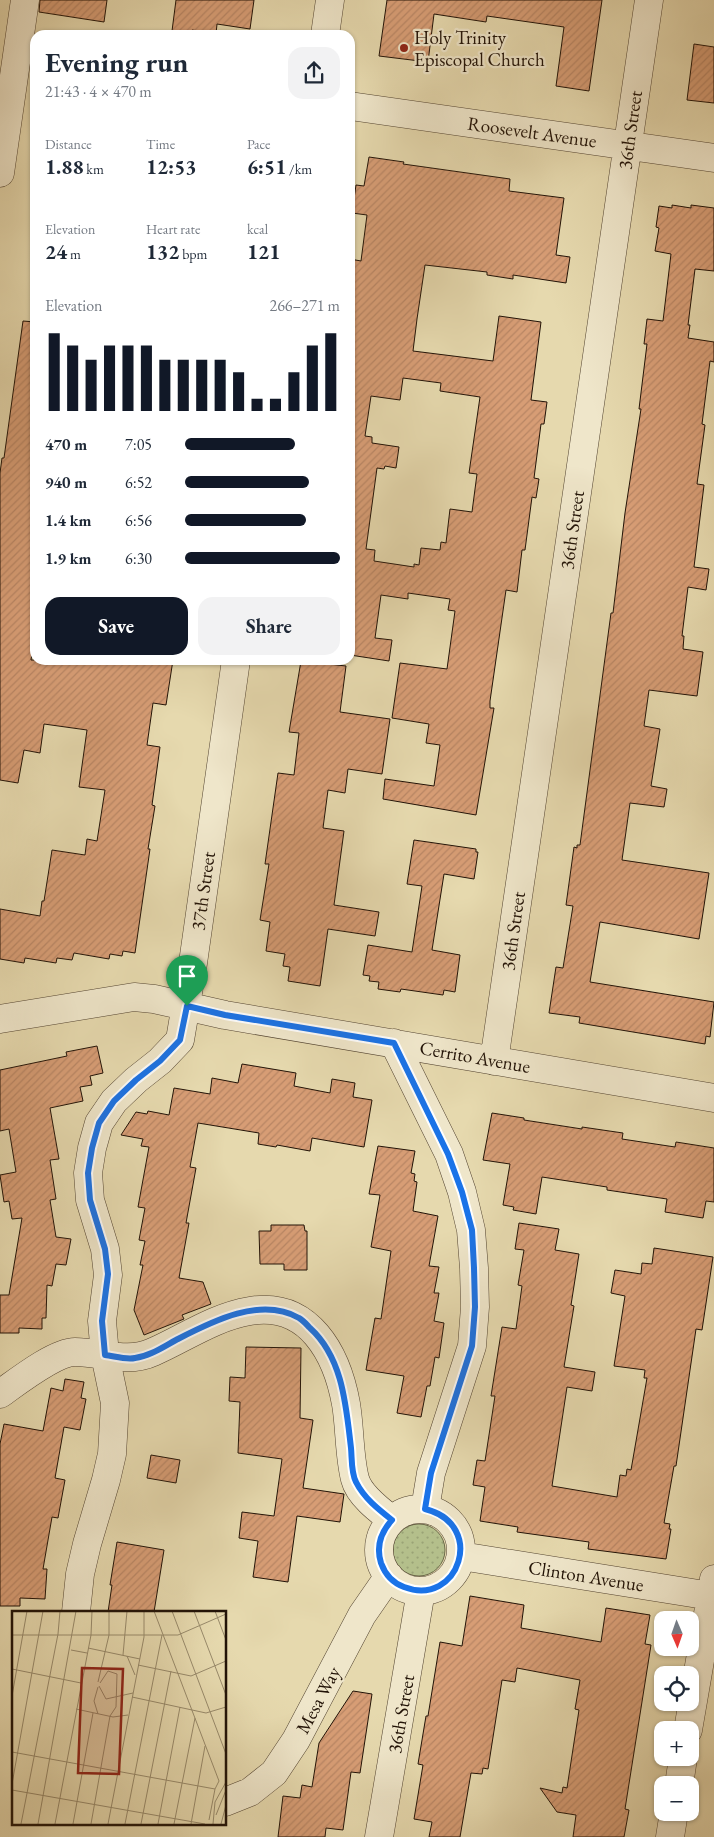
<!DOCTYPE html>
<meta charset="utf-8">
<style>
body{margin:0;font-family:"EB Garamond",serif;background:#f2f2f3;color:#1f2937;height:100vh;display:flex;flex-direction:column;font-size:19px;white-space:nowrap}
*{box-sizing:border-box;margin:0}
p{font-size:16px;color:#747a83}
.icon{flex:none;width:28px;height:28px;fill:none;stroke:currentColor;stroke-width:2;stroke-linecap:round;stroke-linejoin:round}
.map{position:relative;flex:1;overflow:hidden}
.sheet{position:absolute;left:30px;top:30px;width:325px;height:635px;display:flex;flex-direction:column;background:#fff;border-radius:15px;box-shadow:0 1px 4px #0004}
.sheet>*{flex:none}
.needle{width:32px;rotate:178deg}
.tools{position:absolute;left:654px;top:1611px;display:grid;gap:10px}
.tools a{display:grid;place-items:center;width:45px;height:45px;border-radius:10px;background:#fff;box-shadow:0 1px 4px #0004;font-size:25px}
.pin{position:absolute;display:grid;place-items:center;width:42px;height:42px;color:#fff;margin:-51px -21px;border-radius:50% 50% 50% 0;rotate:-45deg;box-shadow:0 0 5px #0007}
.pin .icon{rotate:45deg}
.round{display:grid;place-items:center;flex:none;width:52px;height:52px;border-radius:15px;background:#f2f2f3}
.head{display:flex;align-items:center;justify-content:space-between;height:85px;padding:0 15px}
h1{font-size:28px;font-weight:700;line-height:38px}
.metrics{display:grid;grid-template-columns:repeat(3,1fr);gap:8px;height:85px;padding:5px 15px}
.metrics div{display:grid;align-content:center}
.metrics b{font-size:21px;font-weight:700}
.metrics small{font-size:14px;font-weight:400}
.metrics p{font-size:14px}
.chart{height:140px;padding:10px 15px}
.chart p{display:flex;justify-content:space-between}
.chart svg{width:100%;height:90px;margin-top:5px;stroke:#111827;stroke-width:6}
.button{display:flex;gap:10px;margin-top:auto;padding:10px 15px}
.button a{flex:1;height:58px;border-radius:15px;background:#111827;color:#fff;font-size:20px;font-weight:700;line-height:58px;text-align:center}
.button a+a{background:#f2f2f3;color:#1f2937}
ul{padding:0 15px;list-style:none;font-size:16px}
li{display:grid;grid-template-columns:80px 60px 1fr;align-items:center;height:38px}
li i{height:12px;border-radius:6px;background:#111827}
.map>svg:first-child{display:block}
</style>
<div class="map">
<svg width="714" height="1837" viewBox="0 0 714 1837">
<defs>
<pattern id="grass-dots" width="8" height="8" patternUnits="userSpaceOnUse" patternTransform="scale(1.25)"><rect width="8" height="8" fill="#b4bf8b"/><path d="M2 2h.1M6 6h.1" fill="none" stroke="#9aa376" stroke-width="1.8" stroke-linecap="round"/></pattern>
<pattern id="building-hatch" width="6" height="6" patternUnits="userSpaceOnUse" patternTransform="scale(1.25)"><rect width="6" height="6" fill="#d79d75"/><path d="M-1 1l2-2M0 6l6-6M5 7l2-2" fill="none" stroke="#b88664"/></pattern>
</defs>
<rect width="100%" height="100%" fill="#e6d9ae"/>
<filter id="stains"><feTurbulence type="fractalNoise" baseFrequency=".004" numOctaves="4"/><feColorMatrix values="0 0 0 0 .2 0 0 0 0 .09 0 0 0 0 .02 0 0 0 .5 -.17"/></filter>
<radialGradient id="worn" r=".72"><stop offset=".6" stop-color="#630" stop-opacity="0"/><stop offset="1" stop-color="#630" stop-opacity=".3"/></radialGradient>
<path fill="url(#grass-dots)" stroke="#6b6949" d="M393 1550a26 26 0 1 1 52 0a26 26 0 1 1-52 0Z"/>
<path fill="url(#building-hatch)" stroke="#221307" fill-rule="evenodd" d="M40 0H107L104 22 39 12Z
M176 0H254L250 29 217 24 216 34 192 30V34L172 31Z
M387 0H602L589 91 556 86 564 27 487 16 486 22 434 14 428 62 379 56Z
M694 44 714 47V103L687 100Z
M369 157 404 162 403 164 510 179 509 191 564 198 556 255 570 257 566 283 513 275V279L487 275V272L425 265 417 319 413 351 493 361 499 316 541 322 531 400 547 402 544 424H541L534 478 539 479 536 498 532 497 525 550H522L517 592 506 590 490 701V708H494L476 815 383 799 385 779 434 786 440 745 426 743 429 724 392 718 400 663 447 669 455 611 448 610 450 599 408 593V599L381 595 375 638 392 640 389 661 350 655V259L361 261 367 215 352 213 356 185 364 186ZM403 378 441 383 440 391 480 397 469 473 477 474 472 512 450 509 446 543 441 542 440 550 421 548 419 565 414 564V567L374 561 375 550 366 549 377 468 384 469 385 466 396 468 399 447 372 443V437L365 436 371 396 400 400Z
M672 205 691 208V205L714 208V271L695 269 688 325H690L688 338 714 342V362L710 361 702 424 705 425 697 484 704 485 694 567 709 569 706 590 688 587 682 636H684L683 649 703 652 697 696 649 690 644 726 660 729 651 786 667 789 664 807 630 803 622 860 709 873 699 939 600 922 590 982 714 1002 710 1037 706 1036 705 1044 579 1023 580 1017 549 1013 556 967 563 968 573 906 566 905 574 847 577 848V845H580L611 613H613L625 513 641 409H639L647 344H644L647 319 663 321 671 254 655 251 659 228 656 227 659 206 672 208Z
M23 321 35 322V635L31 660H173L166 705 153 703 147 745 160 747 152 805 155 806 148 849H150L135 953 123 951 122 956 110 954 109 959 74 953 72 960 57 958 56 963 25 958 24 963 0 959V909L40 916 42 901H44L52 850 85 855 87 839 97 841 105 790 79 787 87 730 44 724 40 753 24 750 18 783 0 780V473L2 458H4Z
M301 661 346 666 340 712 390 719 382 774 348 769 345 793 328 790 323 828 344 831 334 905 379 912 375 936 328 929 320 986 288 981 290 967 283 966 285 954 266 951 270 922 260 920 269 864H265L278 773 294 775 299 733 289 732Z
M414 840 476 849V852H478L474 879 444 874 432 950 460 955 455 992 444 990 443 995 401 989 400 992 378 989 379 982 369 981 370 976 363 975 368 945 412 952 422 886 407 884Z
M97 1046 103 1073 90 1076 92 1085 80 1087 83 1101 50 1108 59 1159 50 1160 56 1199 50 1200 56 1237 71 1239 66 1265 56 1264 52 1286 47 1285 46 1318H42V1329L19 1328V1333H0V1295H9L22 1218 12 1219 9 1201 4 1202 0 1175 16 1172 9 1129 0 1131V1070L67 1056 66 1052Z
M242 1064 296 1073 294 1086 330 1093 332 1079 355 1083 353 1097 372 1100 364 1147 312 1138 310 1151 277 1145 276 1147 258 1144 259 1133 198 1123 190 1167 196 1168 186 1223H189L179 1278 203 1282 211 1304 182 1315 184 1319 144 1335 134 1310 143 1265H140L145 1241 139 1240 145 1208 138 1207 149 1147 141 1146 143 1139 121 1135 136 1112 147 1114 148 1111 169 1115 174 1088 210 1094 212 1078 238 1083Z
M492 1113 524 1118V1120L582 1129V1127L623 1133 622 1139 675 1147 676 1142 714 1148V1202L706 1201 703 1218 665 1212 667 1199 607 1190V1187L542 1177 536 1214 513 1210 514 1207 503 1205 510 1164 483 1160Z
M378 1146 415 1151 411 1173 415 1174 414 1181 417 1182 413 1211 438 1216 429 1266 439 1267 434 1293H439L434 1321 444 1323 439 1358 435 1357 430 1386H427L421 1417 397 1413 404 1376 366 1370 375 1318 381 1319 391 1251 371 1247 380 1195 369 1194Z
M519 1223 559 1229 555 1250 579 1254 571 1305 574 1306 564 1367 595 1372 592 1391 567 1387 552 1486 617 1497 620 1475 626 1476 627 1469 631 1470 647 1378H644L645 1370 614 1366 625 1296 611 1293 615 1270 641 1274 642 1263 652 1264 654 1248 713 1257 702 1330 696 1329 676 1466H674L664 1523 670 1524 669 1529H671L666 1559 588 1549 589 1542 517 1532 518 1527 480 1521 485 1487 473 1485 477 1460 485 1461 495 1396H491L502 1327 516 1329 522 1286 518 1285 524 1250 515 1249Z
M271 1225H304L305 1231H307V1270H284V1264H260L259 1231H271Z
M246 1347 301 1348 300 1418 313 1420 303 1488 344 1494 340 1522 297 1516 288 1582 253 1577 258 1541 239 1538 242 1512 274 1516 282 1459 238 1453 240 1402 229 1401 230 1377 245 1378Z
M65 1379 84 1382 81 1398 86 1399 80 1430 64 1427 55 1478 65 1480 58 1518 52 1517 43 1569H47L45 1599 20 1598V1606H0V1444L4 1424 43 1431 51 1388 63 1391Z
M151 1455 180 1460 176 1483 147 1478Z
M117 1542 164 1550 154 1612H108L112 1585H110Z
M470 1596 524 1605 521 1628 601 1642 606 1608 650 1615 645 1644 651 1645 625 1809 629 1810 624 1837H573L576 1815 557 1812 540 1788 562 1793 563 1787 567 1788 579 1710 575 1709 580 1680 517 1668 515 1682 502 1680 488 1769 483 1768 482 1774 471 1773 460 1837H429L432 1822 414 1819 423 1765 418 1764 426 1716H428L440 1642 462 1646Z
M353 1691 372 1694 360 1773 351 1772 343 1830 326 1828 325 1837H278L283 1796 300 1798 302 1785 312 1787 319 1743Z"/>
<g fill="none" stroke-linecap="round" stroke-linejoin="round">
<defs>
<path id="minor" d="M325 35 330 0
M350 106 714 158
M0 173 25 0
M0 1019 134 997 154 999 225 1015 714 1098
M394 1043 449 1154 462 1192 471 1230 474 1268 475 1307 472 1346 431 1473 425 1509
M494 1061 649 0
M0 1394C17 1382 55 1352 75 1352 102 1352 127 1364 153 1352 185 1338 214 1317 250 1311 309 1301 337 1354 346 1404 350 1427 349 1456 355 1479 359 1495 379 1510 392 1520
M379 1550a41 41 0 1 1 82 0a41 41 0 1 1-82 0Z
M461 1556 711 1596
M76 1612 80 1574 87 1544 106 1480 112 1454 115 1403 105 1355 102 1321 108 1275 105 1249 90 1200 88 1173 92 1148 99 1123 114 1101 136 1080 160 1061 180 1040 193 963 236 660
M688 1730 714 1579
M679 1785 683 1758
M225 1802 250 1792 274 1773 296 1740 362 1615 389 1576
M379 1837 421 1591
M670 1837 674 1812"/>
</defs>
<use href="#minor" stroke="#534431" stroke-width="29"/>
<use href="#minor" stroke="#efe6ca" stroke-width="28"/>
</g>
<g fill="none" stroke-linecap="round" stroke-linejoin="round">
<defs>
<path id="route" d="M187 1006 225 1015 394 1043 448 1154 462 1192 472 1230 474 1268 475 1307 472 1346 431 1473 425 1509C487 1524 459 1608 404 1587 393 1583 385 1574 381 1563 376 1547 381 1532 392 1520 378 1509 364 1498 356 1482 351 1473 352 1458 351 1448 346 1406 343 1358 310 1328 307 1325 303 1320 299 1318 260 1296 211 1322 176 1340 163 1347 150 1356 135 1358 126 1360 114 1356 105 1355L102 1321 108 1274 105 1249 90 1200 88 1173 92 1148 99 1123 114 1101 136 1080 160 1061 180 1040Z"/>
</defs>
<use href="#route" stroke="#fff" stroke-width="10"/>
<use href="#route" stroke="#1a73e8" stroke-width="6"/>
</g>
<circle fill="#8f2418" stroke="#efe6ca" stroke-width="2" cx="404" cy="48" r="5"/>
<g text-anchor="middle" dominant-baseline="central" stroke-width="4.5" stroke-linejoin="round" paint-order="stroke">
<g font-size="19" fill="#221307" stroke="#efe6ca" text-anchor="start">
<text x="414" y="37">Holy Trinity<tspan x="414" dy="22">Episcopal Church</tspan></text>
</g>
<g font-size="19" fill="#221307" stroke="#efe6ca">
<text transform="translate(630 130) rotate(-82)">36th Street</text>
<text transform="translate(532 132) rotate(8)">Roosevelt Avenue</text>
<text transform="translate(572 530) rotate(-82)">36th Street</text>
<text transform="translate(203 891) rotate(-82)">37th Street</text>
<text transform="translate(513 931) rotate(-82)">36th Street</text>
<text transform="translate(475 1057) rotate(10)">Cerrito Avenue</text>
<text transform="translate(586 1576) rotate(9)">Clinton Avenue</text>
<text transform="translate(318 1700) rotate(-62)">Mesa Way</text>
<text transform="translate(401 1714) rotate(-80)">36th Street</text>
</g>
</g>
<g transform="translate(12 1611)">
<rect width="214" height="214" fill="#e6d9ae"/>
<path fill="none" stroke="#988a6b" stroke-width="1" d="M160 0 214 143M182 0 214 84M203 0 214 29M0 24H166L214 3M76 37 128 48M59 39 75 42M111 44 115 0M115 45 123 64M126 54 179 65 214 50M0 58 69 72M86 71 97 24V0M87 75 94 88 121 82M86 76 82 90 86 103M0 85 15 0M120 86 194 102 214 96M64 98 101 106 116 104M0 141 203 178 207 170 142 0M0 173 31 0M0 179 193 213M204 204 214 179M197 209 203 178M9 213 46 23 48 0M26 213 64 0M43 213 79 24 80 0M61 213 81 102M79 213 98 105 104 96 105 63 96 60 88 72M96 213 132 26V0M113 213 150 24M129 213 159 60M146 213 168 96M162 213 183 107M179 213 193 135M201 213 203 191 214 171M209 213 214 194"/>
<path fill="#8f2418" fill-opacity="0.15" stroke="#8f2418" stroke-width="2.5" d="M70 57 111 58 107 163 66 162Z"/>
<rect width="214" height="214" fill="none" stroke="#221307" stroke-width="2.5"/>
</g>
<rect width="100%" height="100%" filter="url(#stains)"/>
<rect width="100%" height="100%" fill="url(#worn)"/>
</svg>
<div class="tools">
<a><svg class="needle" viewBox="-14 -14 28 28"><path d="M0-13l5 13h-10z" fill="#e53935"/><path d="M0 13l5-13h-10z" fill="#747a83"/></svg></a>
<a><svg class="icon" aria-label="locate" viewBox="0 0 24 24"><circle cx="12" cy="12" r="6"/><path d="M12 2v4M12 18v4M2 12h4M18 12h4"/></svg></a>
<a>+</a>
<a>−</a>
</div>
<div class="pin" style="left:187px;top:1006px;background:#1e9e55"><svg class="icon" aria-label="arrive" viewBox="0 0 24 24"><path d="M6 21V4h12l-3 4 3 4H6"/></svg></div>
<section class="sheet">
<div class="head"><div><h1>Evening run</h1><p>21:43 · 4 × 470 m</p></div><a class="round"><svg class="icon" aria-label="share" viewBox="0 0 24 24"><path d="M12 15V3M7 8l5-5 5 5M5 13v7h14v-7"/></svg></a></div>
<div class="metrics">
<div><p>Distance</p><b>1.88<small> km</small></b></div>
<div><p>Time</p><b>12:53</b></div>
<div><p>Pace</p><b>6:51<small> /km</small></b></div>
</div>
<div class="metrics">
<div><p>Elevation</p><b>24<small> m</small></b></div>
<div><p>Heart rate</p><b>132<small> bpm</small></b></div>
<div><p>kcal</p><b>121</b></div>
</div>
<div class="chart"><p><span>Elevation</span>266–271 m</p>
<svg viewBox="0 0 160 44" preserveAspectRatio="none"><path d="M5 44V6M15 44V12M25 44V19M35 44V12M45 44V12M55 44V12M65 44V19M75 44V19M85 44V19M95 44V19M105 44V25M115 44V38M125 44V38M135 44V25M145 44V12M155 44V6"/></svg>
</div>
<ul>
<li><b>470 m</b>7:05<i style="width:71%"></i></li>
<li><b>940 m</b>6:52<i style="width:80%"></i></li>
<li><b>1.4 km</b>6:56<i style="width:78%"></i></li>
<li><b>1.9 km</b>6:30<i style="width:100%"></i></li>
</ul>
<div class="button"><a>Save</a><a>Share</a></div>
</section>
</div>
